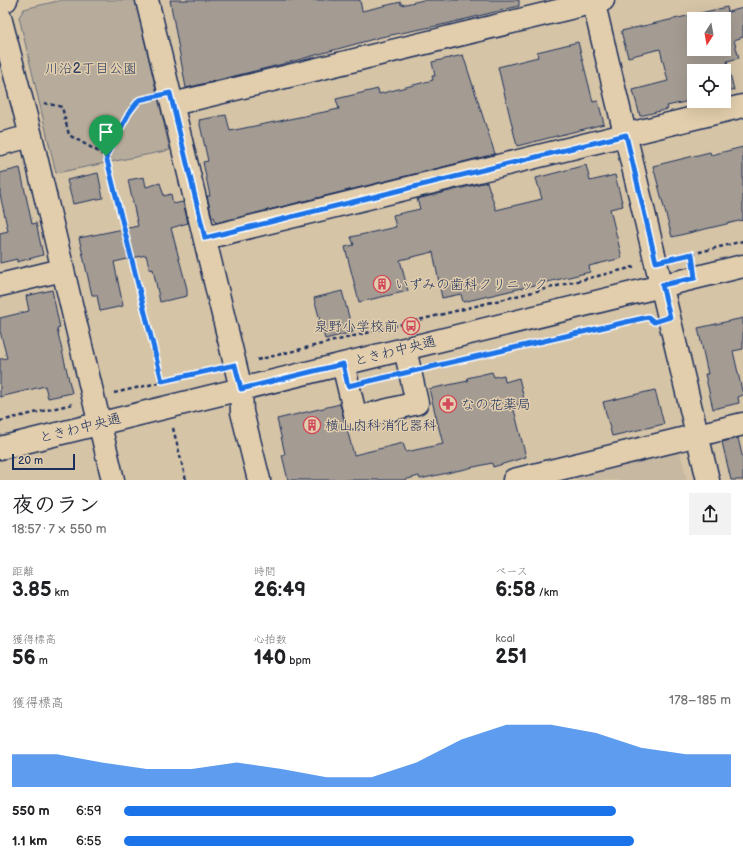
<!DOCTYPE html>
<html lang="ja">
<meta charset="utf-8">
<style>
body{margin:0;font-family:"Balsamiq Sans","Klee One",sans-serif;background:#f2f2f2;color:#202124;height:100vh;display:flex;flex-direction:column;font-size:15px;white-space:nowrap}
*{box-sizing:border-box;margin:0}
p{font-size:13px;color:#757577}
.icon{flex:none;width:22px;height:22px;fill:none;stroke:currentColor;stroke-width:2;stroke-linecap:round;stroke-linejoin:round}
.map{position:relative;height:480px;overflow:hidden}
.panel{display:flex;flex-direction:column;background:#fff;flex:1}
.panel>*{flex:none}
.needle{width:26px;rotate:191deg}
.fabs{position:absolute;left:687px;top:12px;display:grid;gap:8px}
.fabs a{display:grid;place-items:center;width:44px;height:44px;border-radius:0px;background:#fff;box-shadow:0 4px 16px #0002;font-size:20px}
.scale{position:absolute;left:12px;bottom:10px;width:63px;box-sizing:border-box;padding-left:4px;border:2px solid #1b2f5e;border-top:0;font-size:11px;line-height:14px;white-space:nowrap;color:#1b2f5e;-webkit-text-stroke:3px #e2ceac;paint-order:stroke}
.pin{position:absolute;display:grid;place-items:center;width:34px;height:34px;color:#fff;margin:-41px -17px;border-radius:50% 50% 50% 0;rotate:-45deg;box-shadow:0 0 4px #0007}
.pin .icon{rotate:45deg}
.round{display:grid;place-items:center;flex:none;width:42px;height:42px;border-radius:0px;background:#f2f2f2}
.headline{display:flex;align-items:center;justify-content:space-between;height:68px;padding:0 12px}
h1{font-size:22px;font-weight:700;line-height:30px}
.figures{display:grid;grid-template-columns:repeat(3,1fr);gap:6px;height:68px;padding:4px 12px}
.figures div{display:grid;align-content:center}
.figures b{font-size:20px;font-weight:700}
.figures small{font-size:11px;font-weight:400}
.figures p{font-size:11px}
.chart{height:112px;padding:8px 12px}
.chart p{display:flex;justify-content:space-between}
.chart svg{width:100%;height:72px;margin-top:4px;fill:#1a73e8;opacity:.7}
ul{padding:0 12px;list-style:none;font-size:13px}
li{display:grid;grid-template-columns:64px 48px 1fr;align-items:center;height:30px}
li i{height:10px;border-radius:5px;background:#1a73e8}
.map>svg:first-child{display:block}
</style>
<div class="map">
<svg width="743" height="480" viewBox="0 0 743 480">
<rect width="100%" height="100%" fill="#d6c4a7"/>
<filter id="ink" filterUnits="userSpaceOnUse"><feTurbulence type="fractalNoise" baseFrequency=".025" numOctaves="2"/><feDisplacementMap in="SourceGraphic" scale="8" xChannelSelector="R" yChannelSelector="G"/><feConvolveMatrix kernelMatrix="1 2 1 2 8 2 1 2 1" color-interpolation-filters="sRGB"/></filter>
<g filter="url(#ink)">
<path fill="#c7b8a1" d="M679 448 687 480H549Z"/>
<path fill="#b7ac9b" stroke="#696e7c" d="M62 0H135L170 150 56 173 19 17 24 9Z"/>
<path fill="#a49c93" stroke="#1b2f5e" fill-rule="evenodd" d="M170 0H360L362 11 401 2V5L424 0H519V6L446 24 381 37 283 64 186 88Z
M727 7 728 12 743 8V37L734 40 739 58 727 61 734 90 724 93V71H694V100L667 106 668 109 640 116 633 90 668 81 660 49 628 57 621 31ZM694 19H724V49H694Z
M578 42 593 102 598 101 604 124 517 146 498 67 538 57 537 52Z
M463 55 495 154 216 223 214 217H212L207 196H210L203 162 208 161 199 120 226 115 230 131 339 109 336 99 378 89 379 94 433 80 432 76H435L432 62Z
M743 147V220L672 237 653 166 710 152 711 155Z
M586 165 590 181 615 175 623 206 610 209 622 258 589 266 590 272 463 302 461 294 442 298 433 252 400 260 408 291 359 302 345 247 354 245 351 237 396 227 393 215 420 209 417 199 487 182 496 210 542 199 536 178Z
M20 168 32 224 36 223 43 255 17 262V259L0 263V233L8 231 0 194V173Z
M98 173 103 198 73 204 67 180Z
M144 177 146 187 160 183 164 196 171 194 173 204 183 202 188 223 171 228 187 289V296L160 302 153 269 150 270 146 255 114 262 123 306 100 311 97 295H92L79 238 138 226 128 180Z
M52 290 60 328 57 329 72 393 48 398 45 386 0 397V359L7 358 0 331V318L29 311 26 296Z
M342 291 353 332 325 339 314 298Z
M743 318V349L733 351 743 395 738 397 739 403 713 409 705 374H708L698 328Z
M492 372 494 377 504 375 505 382 519 378 525 403 513 406 526 457 493 467 492 463 420 479 419 476 404 480H288L282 455 285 454 277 419 340 404 354 455 403 443 406 452 443 444 429 389 468 381 467 378Z
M655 390 664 424 612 436 603 402Z
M738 438 743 459V480H731L722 442Z"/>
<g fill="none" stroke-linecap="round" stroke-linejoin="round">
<defs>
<path id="minor" d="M147 0 241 389 242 412 259 480
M593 0 708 480
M0 1 6 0
M0 17 31 136 113 480
M173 104 603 0
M0 144 31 136
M205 238 743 106
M0 285 62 270
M343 364 356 418 417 403 405 349
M0 448 743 266
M514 480 743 424"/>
</defs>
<use href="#minor" stroke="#1b2f5e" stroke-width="25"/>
<path stroke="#1b2f5e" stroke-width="2.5" stroke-dasharray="4 3" stroke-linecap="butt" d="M149 98 139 100 129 113 106 156 162 382
M44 103 62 107 69 135 106 156
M692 254 743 241
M676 257 692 254V257
M470 357 647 318
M257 360 634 267
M114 393 215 370
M0 421 73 404
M173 428 186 480"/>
<use href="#minor" stroke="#e2ceac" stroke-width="22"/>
</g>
</g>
<g fill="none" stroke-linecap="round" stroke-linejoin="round" filter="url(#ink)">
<defs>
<path id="route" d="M170 93 205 238 626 135 656 262 692 254 695 278 662 285 670 317 654 322 648 317 348 386 343 364 241 389 235 365 162 381 106 156 129 113 139 100Z"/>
</defs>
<use href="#route" stroke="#fff" stroke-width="8"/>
<use href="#route" stroke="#1a73e8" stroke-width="5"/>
</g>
<defs>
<symbol id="building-ring" viewBox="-11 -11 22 22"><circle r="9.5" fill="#e2ceac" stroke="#d1495b" stroke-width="1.5"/><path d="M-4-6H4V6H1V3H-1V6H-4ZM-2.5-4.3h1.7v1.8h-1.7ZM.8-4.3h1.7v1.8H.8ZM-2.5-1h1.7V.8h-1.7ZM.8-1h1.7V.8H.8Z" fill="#d1495b"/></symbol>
<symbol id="bus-ring" viewBox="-11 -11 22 22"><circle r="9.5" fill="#e2ceac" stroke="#d1495b" stroke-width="1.5"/><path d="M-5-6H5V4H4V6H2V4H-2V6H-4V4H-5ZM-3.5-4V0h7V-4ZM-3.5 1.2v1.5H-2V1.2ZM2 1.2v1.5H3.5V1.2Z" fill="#d1495b"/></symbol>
<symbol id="pharmacy-ring" viewBox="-11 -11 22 22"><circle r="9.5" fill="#e2ceac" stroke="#d1495b" stroke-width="1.5"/><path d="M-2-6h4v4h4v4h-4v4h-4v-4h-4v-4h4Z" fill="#d1495b"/></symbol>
</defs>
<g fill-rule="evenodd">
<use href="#building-ring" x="372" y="274" width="20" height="20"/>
<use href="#bus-ring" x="401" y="316" width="20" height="20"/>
<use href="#pharmacy-ring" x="438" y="394" width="20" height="20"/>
<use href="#building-ring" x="302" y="415" width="20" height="20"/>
</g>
<g text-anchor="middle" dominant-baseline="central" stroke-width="3" stroke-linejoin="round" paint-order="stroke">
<g font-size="14" fill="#2b3c64" stroke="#e2ceac">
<text x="91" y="68">川沿2丁目公園</text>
</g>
<g font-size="14" fill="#1b2f5e" stroke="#e2ceac" text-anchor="start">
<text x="395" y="284">いずみの歯科クリニック</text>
<text x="398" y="326" text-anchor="end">泉野小学校前</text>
<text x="461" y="404">なの花薬局</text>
<text x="325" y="425">横山内科消化器科</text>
</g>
<g font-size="14" fill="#1b2f5e" stroke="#e2ceac">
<text transform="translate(395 351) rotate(-14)">ときわ中央通</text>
<text transform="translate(80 428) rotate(-14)">ときわ中央通</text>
</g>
</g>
</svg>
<div class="fabs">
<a><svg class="needle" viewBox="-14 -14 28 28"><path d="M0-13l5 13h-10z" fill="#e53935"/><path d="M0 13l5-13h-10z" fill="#757577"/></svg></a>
<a><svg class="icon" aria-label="locate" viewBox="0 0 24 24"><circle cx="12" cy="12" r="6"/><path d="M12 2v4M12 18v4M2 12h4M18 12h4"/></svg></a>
</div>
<div class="scale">20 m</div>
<div class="pin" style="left:106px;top:156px;background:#1e9e55"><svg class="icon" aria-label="arrive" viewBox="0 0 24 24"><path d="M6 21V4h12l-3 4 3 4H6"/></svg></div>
</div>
<section class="panel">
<div class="headline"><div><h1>夜のラン</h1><p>18:57 · 7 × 550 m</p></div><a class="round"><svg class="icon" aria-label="share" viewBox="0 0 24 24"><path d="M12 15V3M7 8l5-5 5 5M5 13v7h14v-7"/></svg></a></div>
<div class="figures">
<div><p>距離</p><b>3.85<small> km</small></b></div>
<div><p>時間</p><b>26:49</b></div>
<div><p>ペース</p><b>6:58<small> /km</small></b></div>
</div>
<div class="figures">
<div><p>獲得標高</p><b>56<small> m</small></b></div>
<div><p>心拍数</p><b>140<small> bpm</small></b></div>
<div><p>kcal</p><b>251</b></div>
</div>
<div class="chart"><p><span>獲得標高</span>178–185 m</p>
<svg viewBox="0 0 160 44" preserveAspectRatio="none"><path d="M0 44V24L10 24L20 29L30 33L40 33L50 29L60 33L70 38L80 38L90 29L100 15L110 6L120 6L130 11L140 20L150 24L160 24V44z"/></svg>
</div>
<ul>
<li><b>550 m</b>6:59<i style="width:81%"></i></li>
<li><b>1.1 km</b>6:55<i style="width:84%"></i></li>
</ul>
</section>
